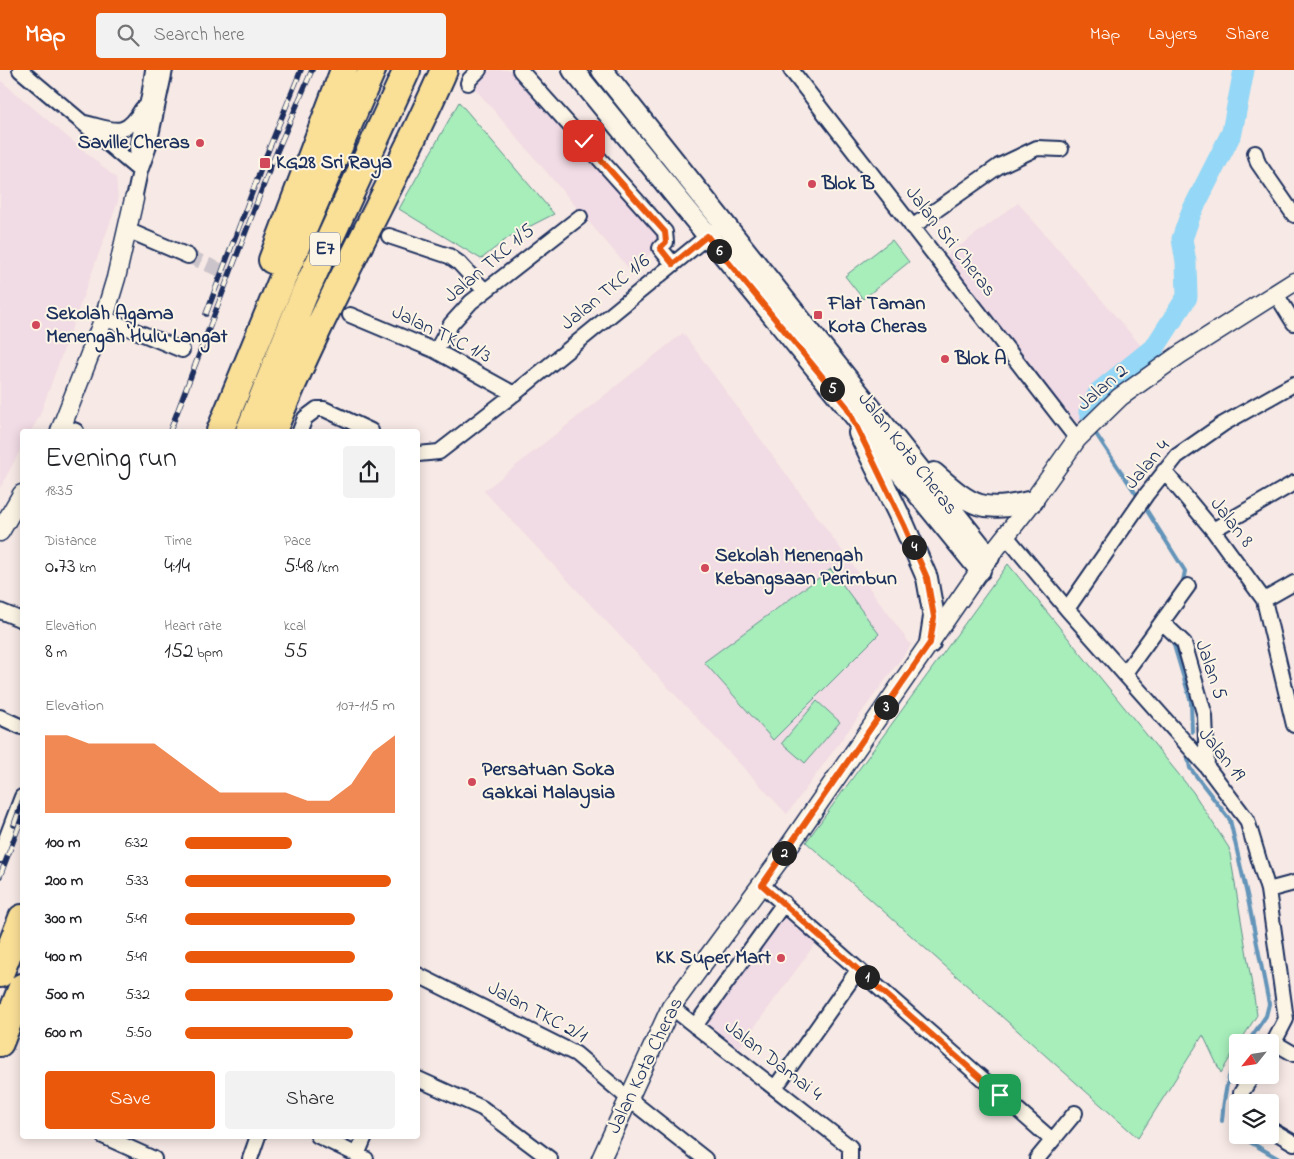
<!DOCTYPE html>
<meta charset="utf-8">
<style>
body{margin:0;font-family:"Indie Flower",sans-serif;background:#f2f2f2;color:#202124;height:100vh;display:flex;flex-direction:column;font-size:19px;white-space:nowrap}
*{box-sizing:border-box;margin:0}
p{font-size:16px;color:#757577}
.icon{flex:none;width:28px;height:28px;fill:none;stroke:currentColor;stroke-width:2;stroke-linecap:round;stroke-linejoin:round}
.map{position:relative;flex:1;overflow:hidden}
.drawer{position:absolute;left:20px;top:359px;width:400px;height:710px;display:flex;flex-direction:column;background:#fff;border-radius:5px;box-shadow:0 2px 12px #0003}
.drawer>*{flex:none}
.needle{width:32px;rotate:240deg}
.buttons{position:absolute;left:1229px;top:964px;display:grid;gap:10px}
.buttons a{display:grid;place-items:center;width:50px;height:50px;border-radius:5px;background:#fff;box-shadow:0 2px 12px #0003;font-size:25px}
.pin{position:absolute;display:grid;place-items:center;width:42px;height:42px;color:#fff;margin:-21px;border-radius:10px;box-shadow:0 2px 8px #0006}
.km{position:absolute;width:25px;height:25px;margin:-12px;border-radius:50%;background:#222;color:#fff;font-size:14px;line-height:25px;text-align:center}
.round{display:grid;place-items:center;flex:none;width:52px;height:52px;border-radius:5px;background:#f2f2f2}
.head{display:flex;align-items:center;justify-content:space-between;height:85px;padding:0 25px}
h1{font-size:28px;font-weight:600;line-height:38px}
.metrics{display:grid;grid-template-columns:repeat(3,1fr);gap:8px;height:85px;padding:5px 25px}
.metrics div{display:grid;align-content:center}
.metrics b{font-size:21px;font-weight:600}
.metrics small{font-size:14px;font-weight:400}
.metrics p{font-size:14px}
.chart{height:140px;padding:10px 25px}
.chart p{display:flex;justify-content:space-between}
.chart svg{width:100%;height:90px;margin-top:5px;fill:#ea580c;opacity:.7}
.button{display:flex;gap:10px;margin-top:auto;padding:10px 25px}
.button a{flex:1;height:58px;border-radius:5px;background:#ea580c;color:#fff;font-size:20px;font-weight:600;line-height:58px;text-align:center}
.button a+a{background:#f2f2f2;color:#202124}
ul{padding:0 25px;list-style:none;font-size:16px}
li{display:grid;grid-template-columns:80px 60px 1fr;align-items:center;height:38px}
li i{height:12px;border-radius:6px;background:#ea580c}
header{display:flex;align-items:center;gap:30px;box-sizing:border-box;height:70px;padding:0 25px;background:#ea580c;color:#fff}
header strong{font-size:24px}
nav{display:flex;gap:28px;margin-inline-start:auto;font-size:18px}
.search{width:350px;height:45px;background:#f2f2f2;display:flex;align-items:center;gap:12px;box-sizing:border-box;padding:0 18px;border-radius:5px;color:#757577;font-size:19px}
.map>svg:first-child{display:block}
</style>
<header>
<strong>Map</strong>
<div class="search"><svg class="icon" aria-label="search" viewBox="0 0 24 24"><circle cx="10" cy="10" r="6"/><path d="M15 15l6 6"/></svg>Search here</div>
<nav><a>Map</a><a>Layers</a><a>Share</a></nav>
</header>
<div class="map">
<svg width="1294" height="1089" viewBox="0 0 1294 1089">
<rect width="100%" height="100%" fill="#f7e9e5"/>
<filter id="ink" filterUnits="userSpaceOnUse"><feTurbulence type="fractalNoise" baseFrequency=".02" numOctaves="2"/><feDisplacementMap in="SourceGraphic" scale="10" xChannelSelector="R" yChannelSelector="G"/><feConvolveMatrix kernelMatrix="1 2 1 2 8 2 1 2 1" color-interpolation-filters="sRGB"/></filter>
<g filter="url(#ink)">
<path fill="#f1dbe4" d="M489 0H515L662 165 661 173 631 201 472 15Z
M0 10 116 108 118 131 39 347 31 361H22V377L0 418Z
M1018 133 1143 278 1097 317 1095 327 1079 355 1025 292 998 256 942 189Z
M683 263 911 575 787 744 484 421Z
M784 841 818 870 737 981 702 954Z"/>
<path fill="#a7eebb" stroke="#618e8c" d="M459 32 554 144 509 167 481 189 399 139Z
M892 170 909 192 863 229 845 206Z
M1008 494 1193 722 1229 778 1257 945 1240 972H1238L1237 976 1221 1003 1203 965 1138 1068 806 772Z
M831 499 879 564 773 670 704 592Z
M817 631 840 652 805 693 782 673Z"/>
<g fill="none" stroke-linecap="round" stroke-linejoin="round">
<path stroke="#6494b9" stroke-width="4" d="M1094 361 1140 430
M1144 436 1185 501 1182 516
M1173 572 1191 632 1192 662
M1187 683 1190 698 1230 750 1248 829 1269 934 1266 946 1248 972
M1222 1051C1223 1033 1227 1003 1238 988
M1238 1065 1279 1089"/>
<path stroke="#94d7f6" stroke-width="21" d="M1089 342 1099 322 1155 277 1187 227 1186 192 1182 169 1191 143 1232 62 1244 0"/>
<path stroke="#cbc4ca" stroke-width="14" stroke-dasharray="14 7" stroke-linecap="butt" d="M188 186 229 204"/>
<defs>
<path id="minor" d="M20 0 140 101
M520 0 665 162 666 172 660 178 673 194
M791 0 1077 369
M468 13 470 9 479 0
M85 53C114 60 125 69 142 39
M1255 83 1258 93 1294 145
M139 98 137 77 149 27 153 0
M134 129 140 101 148 79 165 0
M912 157 999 96 1037 78 1061 79
M127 160 188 186
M389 166 449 186 459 193 485 221
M1276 224 1294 253
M350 245 436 281 514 324
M104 248 182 280
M436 281 451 254 471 232 580 147
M63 356 76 361
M300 361 305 348 317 339H324L371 361
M418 384 439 382 514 324 715 160
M1164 401 1213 460 1264 530 1294 655
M1213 460 1294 413
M1006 466 1067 539 1207 697 1247 750 1268 820 1286 949 1270 980
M1264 530 1294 513
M1067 539 1146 425 1177 386 1223 354 1294 314
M0 541 22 550
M1162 552 1184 573 1205 646 1207 697
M1125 603 1188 516
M0 647 22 657
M0 785 22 727
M762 815 1052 1070
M1268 820 1294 813
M418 905 576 984 629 1029 705 1089
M671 937 850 1077V1089
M695 956 784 833
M1275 973 1294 984
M418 1009 482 1038 550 1089
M775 1018 858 900
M1242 1032 1241 1023 1253 1005
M1270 1059 1294 1073
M103 1066 154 1089
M318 1066 366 1089
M357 1085 365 1066
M250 1089 258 1066
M1037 1089 1075 1043"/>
<path id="tertiary" d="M60 361 104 248 116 208 134 129
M0 462 22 424
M601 1089 671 937 778 792 989 487 1033 431 1077 369 1120 327 1179 285 1294 212"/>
<path id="secondary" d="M573 0 980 500
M602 0 989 487
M859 363 904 455 927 508 934 547 930 573
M934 403C974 438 981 443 1033 431"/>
<path id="motorway" d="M272 190 344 0
M220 361 286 200 372 0
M249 361 304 225 407 0
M273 361C322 237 391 122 444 0
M0 904 22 848
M0 973 22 917"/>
</defs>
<use href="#minor" stroke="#1b2f5e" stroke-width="18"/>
<use href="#tertiary" stroke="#1b2f5e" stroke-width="21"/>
<use href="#secondary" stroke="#1b2f5e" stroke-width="24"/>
<use href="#motorway" stroke="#1b2f5e" stroke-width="30"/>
<use href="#minor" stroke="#fcf5e5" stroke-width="14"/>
<use href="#tertiary" stroke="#fcf5e5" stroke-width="18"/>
<use href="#secondary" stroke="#fcf5e5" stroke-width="20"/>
<use href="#motorway" stroke="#fadf96" stroke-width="26"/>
<defs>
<path id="rail" d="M206 244 264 91 301 0
M170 361 272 93 312 0
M14 755 22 732
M0 806 22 748"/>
</defs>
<use href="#rail" stroke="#1b2f5e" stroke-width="5.5"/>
<use href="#rail" stroke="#fcf5e5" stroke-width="4" stroke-dasharray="11" stroke-linecap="butt"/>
</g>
</g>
<g fill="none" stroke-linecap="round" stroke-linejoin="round" filter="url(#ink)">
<defs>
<path id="route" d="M584 71 665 162 666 172 660 178 673 194 707 166 847 337 904 455 927 508 934 547 930 573 762 815 1000 1025"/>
</defs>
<use href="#route" stroke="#fff" stroke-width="10"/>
<use href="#route" stroke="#ea580c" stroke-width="6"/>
</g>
<g fill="#d1495b" stroke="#fcf5e5" stroke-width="2">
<circle cx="200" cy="73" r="5"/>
<rect x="259" y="87" width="12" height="12" rx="2.5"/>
<circle cx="812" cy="114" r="5"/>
<rect x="813" y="240" width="10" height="10" rx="2.5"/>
<circle cx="36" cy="255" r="5"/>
<circle cx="945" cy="289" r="5"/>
<circle cx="705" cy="498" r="5"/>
<circle cx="472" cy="712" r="5"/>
<circle cx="781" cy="888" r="5"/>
</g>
<g text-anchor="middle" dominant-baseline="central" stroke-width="4" stroke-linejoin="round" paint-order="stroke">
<rect fill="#fcf5e5" stroke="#5e6a86" stroke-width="1" x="310" y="162.5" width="30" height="33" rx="4"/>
<g font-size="19" font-weight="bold" fill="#1b2f5e">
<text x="325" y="179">E7</text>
</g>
<g font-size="20" font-weight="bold" fill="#1b2f5e" stroke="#fcf5e5" text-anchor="start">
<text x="190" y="73" text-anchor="end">Saville Cheras</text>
<text x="276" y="93">KG28 Sri Raya</text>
<text x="822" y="114">Blok B</text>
<text x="828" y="234">Flat Taman<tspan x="828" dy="23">Kota Cheras</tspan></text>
<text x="46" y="244">Sekolah Agama<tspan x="46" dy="23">Menengah Hulu Langat</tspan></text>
<text x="955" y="289">Blok A</text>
<text x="715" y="486">Sekolah Menengah<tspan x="715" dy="23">Kebangsaan Perimbun</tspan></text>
<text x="482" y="700">Persatuan Soka<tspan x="482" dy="23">Gakkai Malaysia</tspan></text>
<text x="771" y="888" text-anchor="end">KK Super Mart</text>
</g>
<g font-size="20" fill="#1b2f5e" stroke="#fcf5e5">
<text transform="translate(950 172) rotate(52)">Jalan Sri Cheras</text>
<text transform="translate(490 194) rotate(-40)">Jalan TKC 1/5</text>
<text transform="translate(606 223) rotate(-39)">Jalan TKC 1/6</text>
<text transform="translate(441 265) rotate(26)">Jalan TKC 1/3</text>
<text transform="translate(1103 318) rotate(-41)">Jalan 2</text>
<text transform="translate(907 384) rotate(52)">Jalan Kota Cheras</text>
<text transform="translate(1148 395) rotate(-50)">Jalan 4</text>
<text transform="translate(1231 453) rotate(52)">Jalan 8</text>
<text transform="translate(1210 600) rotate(71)">Jalan 5</text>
<text transform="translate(1221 685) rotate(51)">Jalan 19</text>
<text transform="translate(537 943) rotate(28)">Jalan TKC 2/1</text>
<text transform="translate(773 991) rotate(38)">Jalan Damai 4</text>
<text transform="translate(646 996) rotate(-64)">Jalan Kota Cheras</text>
</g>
</g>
</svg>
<div class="buttons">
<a><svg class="needle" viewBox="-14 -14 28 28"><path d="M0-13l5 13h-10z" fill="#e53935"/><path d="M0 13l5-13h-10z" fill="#757577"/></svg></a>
<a><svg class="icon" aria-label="layers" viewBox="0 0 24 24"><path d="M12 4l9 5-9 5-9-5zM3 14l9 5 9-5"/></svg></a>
</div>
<div class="pin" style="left:1000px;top:1025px;background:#1e9e55"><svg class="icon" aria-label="arrive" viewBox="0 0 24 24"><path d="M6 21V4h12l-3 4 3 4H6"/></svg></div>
<div class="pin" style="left:584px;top:71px;background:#d93025"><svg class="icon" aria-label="check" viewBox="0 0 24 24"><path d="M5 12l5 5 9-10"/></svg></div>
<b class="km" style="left:867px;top:907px">1</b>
<b class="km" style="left:784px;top:783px">2</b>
<b class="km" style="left:886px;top:637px">3</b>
<b class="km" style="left:914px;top:477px">4</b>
<b class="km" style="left:832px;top:319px">5</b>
<b class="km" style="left:719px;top:181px">6</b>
<section class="drawer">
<div class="head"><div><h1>Evening run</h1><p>18:35</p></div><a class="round"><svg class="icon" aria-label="share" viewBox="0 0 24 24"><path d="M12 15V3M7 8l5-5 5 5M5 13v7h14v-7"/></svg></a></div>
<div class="metrics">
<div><p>Distance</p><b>0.73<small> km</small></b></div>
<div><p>Time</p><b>4:14</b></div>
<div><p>Pace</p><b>5:48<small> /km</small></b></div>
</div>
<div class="metrics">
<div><p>Elevation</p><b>8<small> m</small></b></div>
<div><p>Heart rate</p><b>152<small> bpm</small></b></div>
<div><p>kcal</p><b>55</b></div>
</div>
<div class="chart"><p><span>Elevation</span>107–115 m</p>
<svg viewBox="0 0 160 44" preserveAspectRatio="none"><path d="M0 44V6L10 6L20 10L30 10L40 10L50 10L60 18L70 26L80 34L90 34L100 34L110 34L120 38L130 38L140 30L150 14L160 6V44z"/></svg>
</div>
<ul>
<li><b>100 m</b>6:32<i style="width:51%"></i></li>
<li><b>200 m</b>5:33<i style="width:98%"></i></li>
<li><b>300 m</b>5:49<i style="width:81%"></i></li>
<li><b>400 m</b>5:49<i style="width:81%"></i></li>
<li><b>500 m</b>5:32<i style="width:99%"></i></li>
<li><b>600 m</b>5:50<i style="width:80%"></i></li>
</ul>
<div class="button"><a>Save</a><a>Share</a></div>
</section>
</div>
